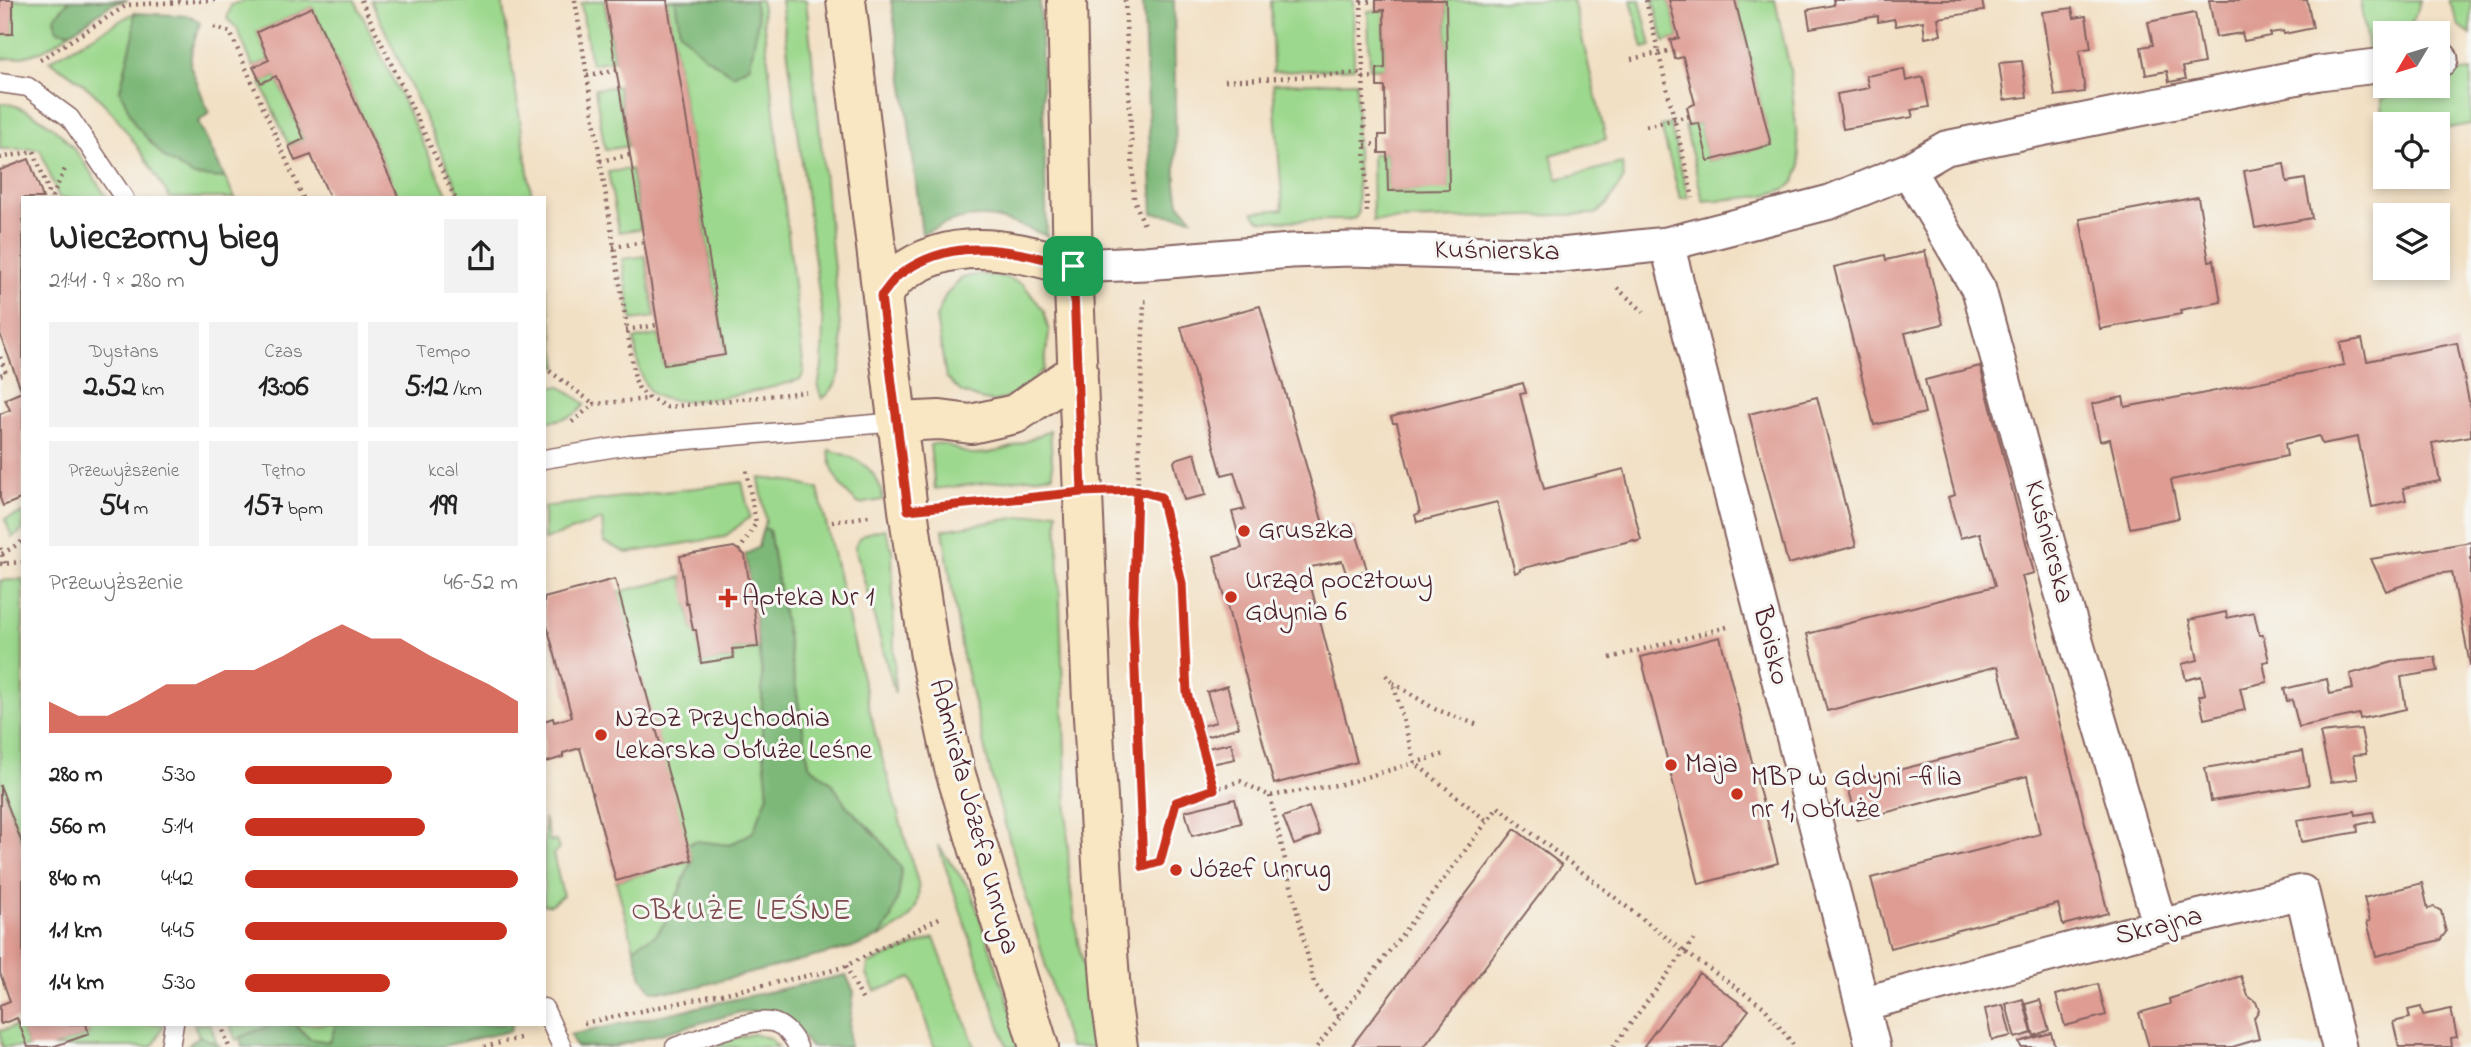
<!DOCTYPE html>
<html lang="pl">
<meta charset="utf-8">
<style>
body{margin:0;font-family:"Indie Flower",sans-serif;background:#f2f2f2;color:#222;height:100vh;display:flex;flex-direction:column;font-size:26px;white-space:nowrap}
*{box-sizing:border-box;margin:0}
p{font-size:23px;color:#767676}
.icon{flex:none;width:38px;height:38px;fill:none;stroke:currentColor;stroke-width:2;stroke-linecap:round;stroke-linejoin:round}
.map{position:relative;flex:1;overflow:hidden}
.details{position:absolute;left:21px;top:196px;width:525px;height:830px;display:flex;flex-direction:column;background:#fff;border-radius:0px;box-shadow:0 4px 10px #0003}
.details>*{flex:none}
.needle{width:46px;rotate:232deg}
.controls{position:absolute;left:2373px;top:21px;display:grid;gap:14px}
.controls a{display:grid;place-items:center;width:77px;height:77px;border-radius:0px;background:#fff;box-shadow:0 4px 10px #0003;font-size:35px}
.pin{position:absolute;display:grid;place-items:center;width:60px;height:60px;color:#fff;margin:-30px;border-radius:14px;box-shadow:0 4px 10px #0006}
.round{display:grid;place-items:center;flex:none;width:74px;height:74px;border-radius:0px;background:#f2f2f2}
.summary{display:flex;align-items:center;justify-content:space-between;height:119px;padding:0 28px}
h1{font-size:38px;font-weight:800;line-height:52px}
.stats{display:grid;grid-template-columns:repeat(3,1fr);gap:10px;height:119px;padding:7px 28px}
.stats div{display:grid;align-content:center;border-radius:0px;background:#f2f2f2;text-align:center}
.stats b{font-size:30px;font-weight:800}
.stats small{font-size:19px;font-weight:400}
.stats p{font-size:19px}
.chart{height:196px;padding:14px 28px}
.chart p{display:flex;justify-content:space-between}
.chart svg{width:100%;height:126px;margin-top:7px;fill:#c8321e;opacity:.7}
ul{padding:0 28px;list-style:none;font-size:23px}
li{display:grid;grid-template-columns:112px 84px 1fr;align-items:center;height:52px}
li i{height:18px;border-radius:9px;background:#c8321e}
.map>svg:first-child{display:block}
</style>
<div class="map">
<svg width="2471" height="1047" viewBox="0 0 2471 1047">
<rect width="100%" height="100%" fill="#f6f6f2"/>
<filter id="ink" filterUnits="userSpaceOnUse"><feTurbulence type="fractalNoise" baseFrequency=".0143" numOctaves="2"/><feDisplacementMap in="SourceGraphic" scale="14" xChannelSelector="R" yChannelSelector="G"/><feConvolveMatrix kernelMatrix="1 2 1 2 8 2 1 2 1" color-interpolation-filters="sRGB"/></filter>
<filter id="wash" filterUnits="userSpaceOnUse"><feTurbulence type="fractalNoise" baseFrequency=".00686" numOctaves="4" result="noise"/><feDisplacementMap in="SourceGraphic" scale="28" xChannelSelector="R" yChannelSelector="G"/><feGaussianBlur stdDeviation="1.57" result="paint"/><feColorMatrix in="noise" values="0 0 0 0 0 0 0 0 0 0 0 0 0 0 0 0 0 1.4 0 .05"/><feComposite in="paint" operator="in"/></filter>
<g filter="url(#wash)">
<rect width="100%" height="100%" fill="#f2e0c4"/>
<path fill="#9cd88d" stroke="#737c5c" stroke-width="2" d="M13 0H70L54 18 57 30 71 32C46 51 32 58 0 59V34H13Z
M246 0H355L449 198H399L312 7 257 32 269 60 253 67 237 28 227 19 231 5Z
M371 0H502L532 198H462Z
M604 0 614 60 591 64 581 3Z
M667 0H761L804 371 801 379C773 388 677 412 653 394 639 383 637 356 634 339L659 335 664 365 725 354Z
M781 0H806L843 355C841 373 837 388 822 399L818 388 822 366 823 324Z
M1271 0H1353L1354 68 1273 72Z
M1446 0H1573L1606 139 1551 155 1558 179 1622 163 1624 178 1608 203 1596 214 1373 221 1372 154 1387 153 1388 191 1449 189Z
M1631 0H1640L1651 46 1643 48Z
M1653 0H1669L1679 38 1664 42Z
M1735 0H1775L1790 70 1800 167C1798 171 1797 179 1794 182 1780 199 1724 199 1703 201L1685 126 1699 123 1708 161 1771 145Z
M2360 0H2420C2419 10 2411 25 2403 31 2398 35 2391 33 2385 33V44L2368 50Z
M2449 0H2471V35L2459 26Z
M1384 10 1385 68 1370 69 1368 11Z
M134 13V34L120 90 194 176 225 178 235 198H170C134 142 110 94 49 61Z
M2471 71V124L2438 130V124H2385L2384 138 2382 99 2423 86H2438V79L2451 73Z
M276 76 304 139 289 146 261 83Z
M1356 82 1358 214 1355 218 1346 220 1263 221 1258 219 1253 212 1283 209 1273 84Z
M618 86 628 146 605 150 595 89Z
M0 103C12 103 20 108 31 113 69 133 84 162 107 198H59L40 149H0Z
M1670 124 1688 198H1680L1661 126Z
M631 169 641 229 619 232 608 172Z
M645 256 655 317 632 320 622 259Z
M980 274 1004 277 1023 284 1044 311 1049 333 1044 369 1021 392 994 402 979 399 961 392 946 377 936 318 945 296 962 278Z
M544 277 558 366V368L544 357Z
M544 380 554 387 560 386 585 404C575 419 561 419 544 422Z
M1050 430 1053 475 935 489 930 445C946 439 957 453 972 454 1001 455 1024 442 1050 430Z
M829 450C858 457 879 469 883 500L859 504C840 488 831 476 829 450Z
M759 478 788 481 818 489 876 737 918 883C922 915 904 924 880 937L891 918 899 893 900 868 879 838 846 805 831 782 809 765 769 530 763 528 766 521Z
M742 482 750 517 724 537 627 553 604 542 602 520 544 540V507Z
M1057 511 1069 875 1078 942 1102 1047H1069L991 775 962 652 943 530Z
M23 513V530L12 537 5 519Z
M885 529 892 549 895 694 855 547C860 532 871 532 885 529Z
M682 577 693 630H696L701 663 734 658 732 649 758 647 762 674V732L768 795 754 832 730 845 695 841 687 845 618 592Z
M23 579V846L0 784V581Z
M544 818 550 841H556L559 849 553 854 563 895 552 904 544 905Z
M938 845 971 891 1023 1047H1007Z
M692 860 667 920 655 936 634 948 616 881Z
M934 938 975 1047H934L912 978 875 991 867 975 868 964Z
M86 1024H162L163 1026 155 1043 150 1047H52L89 1034Z
M194 1024H210L217 1044 199 1036Z
M230 1024H274L236 1040Z
M294 1024H336L330 1042 310 1039Z
M20 1025 28 1047H2L0 1031Z
M753 1034 769 1038 778 1047H717L716 1043Z"/>
<path fill="#7db878" stroke="#646c52" stroke-width="2" d="M70 0H128L112 4 71 32 57 30 54 18Z
M675 0H754L758 20 750 66 733 75 704 56 680 32Z
M891 0H1040L1047 236C993 214 976 208 922 234L906 100Z
M1143 0H1174L1176 184 1179 203 1192 218 1153 213Z
M134 13 191 16 200 23 192 48 190 65 209 113 198 122 225 178 194 176 165 158 135 125 120 90 134 34Z
M763 528 769 530 809 765 831 782 846 805 879 838 901 868 899 893 891 918 880 937 857 946 680 991H652L642 978 634 948 643 941 655 936 667 920 692 861 687 845 695 841 730 845 753 832 768 795 762 732V674L754 610 749 597 751 595 745 555 758 547Z
M846 975 854 992 849 1029V1047H810L795 1026 777 1011 740 1012 613 1047H576L570 1035Z
M274 1024H294L310 1039 330 1042 336 1024H512L510 1031 438 1047H242L240 1037Z
M199 1036 217 1044 219 1047H186Z"/>
<g id="blocks">
<path fill="#de9c93" d="M0 0H13V34H0Z
M605 0H667L725 355 664 365Z
M1376 0H1446L1449 190 1388 191 1387 153H1379V135H1386L1385 87H1377V69L1385 68 1384 10 1376 11Z
M1669 0H1735L1771 145 1708 161 1699 123 1691 124 1687 107 1695 104 1683 57 1675 59 1673 50 1670 40 1679 38Z
M1833 0H1982L1984 11 1938 18 1941 35 1925 38 1923 21 1896 26 1894 19 1878 22V16L1810 28 1807 10 1834 5Z
M2209 0H2307L2313 28 2284 34 2283 31 2270 33V36L2244 41 2242 33 2216 37Z
M312 7 399 198H330L311 155 295 161 289 146 304 139 276 76 261 83 253 67 269 60 257 32Z
M2072 8 2074 18 2086 16 2091 48 2079 50 2085 92 2055 96 2042 12Z
M2195 13 2204 63 2183 67 2186 79 2169 82 2167 71 2146 75 2141 47 2153 45 2148 22Z
M2022 61 2027 97 2004 100 1999 63Z
M1904 69 1906 81 1923 77 1929 107 1911 110 1913 117 1843 129 1837 94 1869 88 1866 76Z
M29 159 43 198H23V498L3 506 0 498V414L10 410 5 399 22 392 0 334V170Z
M2284 164 2287 182 2305 179 2312 218 2255 228 2244 171Z
M2198 197 2209 261 2214 260 2221 302 2180 310 2181 314 2100 329 2080 219Z
M1925 251 1943 324 1905 333 1925 413 1874 425 1834 267 1885 255 1886 260Z
M1260 306 1326 534 1354 525 1367 570 1347 576 1342 561 1306 568 1357 762 1274 784 1214 556 1242 548 1232 512 1245 509 1234 472 1222 475 1181 327Z
M2362 339 2367 361 2457 343 2471 411V436L2432 443 2440 481 2403 488 2406 500 2372 507 2358 437 2322 444 2319 436 2285 444 2287 456 2171 480 2179 518 2130 528 2110 439 2100 441 2092 404 2123 397 2125 407 2190 395 2191 396 2344 365 2340 343Z
M1980 366 2034 573 2022 576 2108 913 2063 925 2058 904 1890 948 1871 878 2040 834 2027 776 1857 820 1847 783 2017 740 1998 666 1827 711 1807 634 1995 586 1980 533 1960 538 1948 497 1955 495 1925 380Z
M1523 383 1526 393 1520 394 1544 489 1624 469 1641 540 1635 542 1634 540 1520 569V571L1515 573 1497 502 1417 522 1415 515 1420 513 1397 423H1393L1391 417Z
M1817 397 1856 546 1788 564 1749 414Z
M1195 453 1206 495 1184 500 1174 462 1176 459Z
M2471 542V665H2470L2452 572 2435 574 2386 591 2371 559Z
M734 547 745 555 751 595 749 597 754 610 758 647 732 649 734 658 701 663 696 630H693L688 603 686 604 680 556Z
M615 579 692 860 616 881 580 748 563 753V757L544 763V721L553 718 554 722 572 717 544 615V598Z
M2226 612 2227 618 2254 612 2259 635H2263L2269 661 2263 662 2267 682 2240 688 2245 710 2204 719 2199 696 2205 694 2201 676 2186 680 2182 664 2198 660 2189 620Z
M1720 637 1778 863 1699 884 1641 657Z
M2435 657 2438 671 2401 677 2406 709 2360 719 2359 714 2299 727 2292 700 2287 701 2284 689 2327 679 2330 694 2353 689 2350 674 2400 660Z
M1227 686 1239 727 1205 737 1202 726 1216 722 1207 692Z
M2361 729 2366 754 2353 755 2358 779 2331 782 2320 733Z
M1231 743 1235 759 1211 764 1207 748Z
M2303 751 2309 785 2211 801 2205 768Z
M0 785 23 846V1024H86L89 1034 52 1047H28L17 1018 1 1024 0 1022V1005L10 1001 0 973Z
M1235 799 1241 823 1192 836 1185 811Z
M1309 807 1320 835 1294 845 1283 817Z
M2355 811 2356 815 2373 812 2375 821 2357 825 2358 832 2301 842 2297 820Z
M1515 829 1562 865 1424 1047H1351Z
M2422 883 2428 909 2434 907 2441 911 2446 932 2440 940 2376 956 2367 922 2370 921 2364 898Z
M1699 973 1749 1010 1721 1047H1643Z
M2241 976 2248 996 2256 1002 2259 1010 2254 1018 2259 1039 2232 1047H2149L2139 1013 2170 1004 2169 999Z
M2098 984 2106 1015 2065 1026 2056 995Z
M2023 999 2032 1033 2015 1038 2006 1004Z
M2040 1000 2049 1030 2034 1036 2026 1004Z
M2003 1005 2011 1036 1992 1040 1985 1009Z
M2421 1007 2423 1015 2451 1009 2457 1037 2451 1038 2452 1047H2399L2393 1022 2410 1018 2408 1010Z
M2051 1033 2055 1047H2021L2019 1042Z"/>
</g>
</g>
<g filter="url(#ink)">
<use href="#blocks" fill-opacity="0" stroke="#856361" stroke-width="2"/>
<g fill="none" stroke-linecap="round" stroke-linejoin="round">
<defs>
<path id="lane" d="M0 83 28 87 70 118 124 198
M544 459 629 445 898 422
M544 1008 562 1047
M170 1047 174 1024
M675 1047C698 1040 748 1018 771 1022 783 1024 793 1036 798 1047"/>
<path id="street" d="M2438 59H2441
M1908 170 1979 290 2060 587 2160 926
M1667 244 1873 1047
M1073 266 1145 263 1291 251 1351 249 1561 255 1667 244 1830 202 1908 170 1946 148 2319 73 2385 65
M1862 1004 2160 926 2302 892 2339 1047"/>
<path id="secondary" d="M846 0 908 510 930 657 954 768 1039 1047
M1067 0 1073 266 1092 701 1105 912 1112 1006 1118 1047
M882 296C887 290 892 280 899 275 955 233 1012 251 1073 266
M898 422 940 420 971 424 1015 414 1078 371"/>
</defs>
<use href="#lane" stroke="#856361" stroke-width="21"/>
<use href="#street" stroke="#856361" stroke-width="37"/>
<use href="#secondary" stroke="#856361" stroke-width="42"/>
<path stroke="#856361" stroke-width="4.5" stroke-dasharray="2 5" stroke-linecap="butt" d="M361 0 455 198
M575 0 635 379 639 389 649 398 667 407 806 392
M1125 0 1134 199 1144 225
M1361 0 1367 213
M1646 0 1693 198
M1361 2 1376 1
M214 27 230 32 303 198
M1631 59 1673 50
M40 60 127 5 215 0
M587 75 616 71
M1363 78 1377 77
M1225 81 1363 73
M1646 126 1689 116
M1365 145 1379 144
M0 158 34 151 51 198
M600 161 630 155
M52 197 66 167
M613 247 644 242
M1617 288 1644 312
M626 330 657 325
M0 357 6 373 0 375
M544 367 594 404
M572 422 594 404 648 399
M1122 490H1137L1161 497 1182 583 1187 693 1215 789
M947 506 1043 496
M832 522 869 516
M0 548 5 564
M739 551 756 523 746 469
M2 554 23 541
M0 564 23 562
M1610 658 1727 627
M1386 675 1393 683 1415 763 1488 822
M1393 683 1435 709 1478 725
M1140 756 1133 619 1144 302 1146 301
M1270 796 1314 983 1340 1017
M1143 867 1160 862 1176 802 1240 781 1270 796 1342 784 1445 754
M846 966 864 1003
M584 1023 830 971 846 966 941 917
M221 1024 229 1047
M484 1047 524 1037
M1317 1047 1498 807 1685 952 1764 1007 1795 1047
M1613 1047 1694 939"/>
<use href="#lane" stroke="#fff" stroke-width="18"/>
<use href="#street" stroke="#fff" stroke-width="33"/>
<use href="#secondary" stroke="#f9e7c3" stroke-width="38"/>
</g>
</g>
<g fill="none" stroke-linecap="round" stroke-linejoin="round" filter="url(#ink)">
<defs>
<path id="route" d="M1073 266C1012 251 956 233 899 275 892 280 887 290 881 296L908 510 1082 492 1137 490 1133 620 1143 867 1160 862 1176 802 1214 789 1187 693 1182 583 1161 497 1137 490 1082 492 1073 266"/>
</defs>
<use href="#route" stroke="#fff" stroke-width="14"/>
<use href="#route" stroke="#c8321e" stroke-width="9"/>
</g>
<g fill="#c8321e" stroke="#f6f6f2" stroke-width="2.5">
<circle cx="1244" cy="531" r="7"/>
<circle cx="1231" cy="597" r="7"/>
<path d="M724.5 587.5h7v7h7v7h-7v7h-7v-7h-7v-7h7z"/>
<circle cx="601" cy="735" r="7"/>
<circle cx="1671" cy="765" r="7"/>
<circle cx="1737" cy="794" r="7"/>
<circle cx="1176" cy="870" r="7"/>
</g>
<g text-anchor="middle" dominant-baseline="central" stroke-width="6" stroke-linejoin="round" paint-order="stroke">
<g font-size="28" fill="#4a1f2b" stroke="#f6f6f2">
<text transform="translate(1497 252) rotate(1)">Kuśnierska</text>
<text transform="translate(2048 542) rotate(75)">Kuśnierska</text>
<text transform="translate(1770 646) rotate(76)">Boisko</text>
<text transform="translate(973 817) rotate(75)">Admirała Józefa Unruga</text>
<text transform="translate(2159 927) rotate(-14)">Skrajna</text>
</g>
<g font-size="28" fill="#4a1f2b" stroke="#f6f6f2" text-anchor="start">
<text x="1258" y="531">Gruszka</text>
<text x="1245" y="581">Urząd pocztowy<tspan x="1245" dy="32">Gdynia 6</tspan></text>
<text x="742" y="598">Apteka Nr 1</text>
<text x="615" y="719">NZOZ Przychodnia<tspan x="615" dy="32">Lekarska Obłuże Leśne</tspan></text>
<text x="1685" y="765">Maja</text>
<text x="1751" y="778">MBP w Gdyni -filia<tspan x="1751" dy="32">nr 1, Obłuże</tspan></text>
<text x="1190" y="870">Józef Unrug</text>
</g>
<g font-size="30" letter-spacing="2" fill="#7e4b4f" stroke="#f6f6f2">
<text x="742" y="912">OBŁUŻE LEŚNE</text>
</g>
</g>
</svg>
<div class="controls">
<a><svg class="needle" viewBox="-14 -14 28 28"><path d="M0-13l5 13h-10z" fill="#e53935"/><path d="M0 13l5-13h-10z" fill="#767676"/></svg></a>
<a><svg class="icon" aria-label="locate" viewBox="0 0 24 24"><circle cx="12" cy="12" r="6"/><path d="M12 2v4M12 18v4M2 12h4M18 12h4"/></svg></a>
<a><svg class="icon" aria-label="layers" viewBox="0 0 24 24"><path d="M12 4l9 5-9 5-9-5zM3 14l9 5 9-5"/></svg></a>
</div>
<div class="pin" style="left:1073px;top:266px;background:#1e9e55"><svg class="icon" aria-label="arrive" viewBox="0 0 24 24"><path d="M6 21V4h12l-3 4 3 4H6"/></svg></div>
<section class="details">
<div class="summary"><div><h1>Wieczorny bieg</h1><p>21:41 · 9 × 280 m</p></div><a class="round"><svg class="icon" aria-label="share" viewBox="0 0 24 24"><path d="M12 15V3M7 8l5-5 5 5M5 13v7h14v-7"/></svg></a></div>
<div class="stats">
<div><p>Dystans</p><b>2.52<small> km</small></b></div>
<div><p>Czas</p><b>13:06</b></div>
<div><p>Tempo</p><b>5:12<small> /km</small></b></div>
</div>
<div class="stats">
<div><p>Przewyższenie</p><b>54<small> m</small></b></div>
<div><p>Tętno</p><b>157<small> bpm</small></b></div>
<div><p>kcal</p><b>199</b></div>
</div>
<div class="chart"><p><span>Przewyższenie</span>46–52 m</p>
<svg viewBox="0 0 160 44" preserveAspectRatio="none"><path d="M0 44V33L10 38L20 38L30 33L40 27L50 27L60 22L70 22L80 17L90 11L100 6L110 11L120 11L130 17L140 22L150 27L160 33V44z"/></svg>
</div>
<ul>
<li><b>280 m</b>5:30<i style="width:54%"></i></li>
<li><b>560 m</b>5:14<i style="width:66%"></i></li>
<li><b>840 m</b>4:42<i style="width:100%"></i></li>
<li><b>1.1 km</b>4:45<i style="width:96%"></i></li>
<li><b>1.4 km</b>5:30<i style="width:53%"></i></li>
</ul>
</section>
</div>
